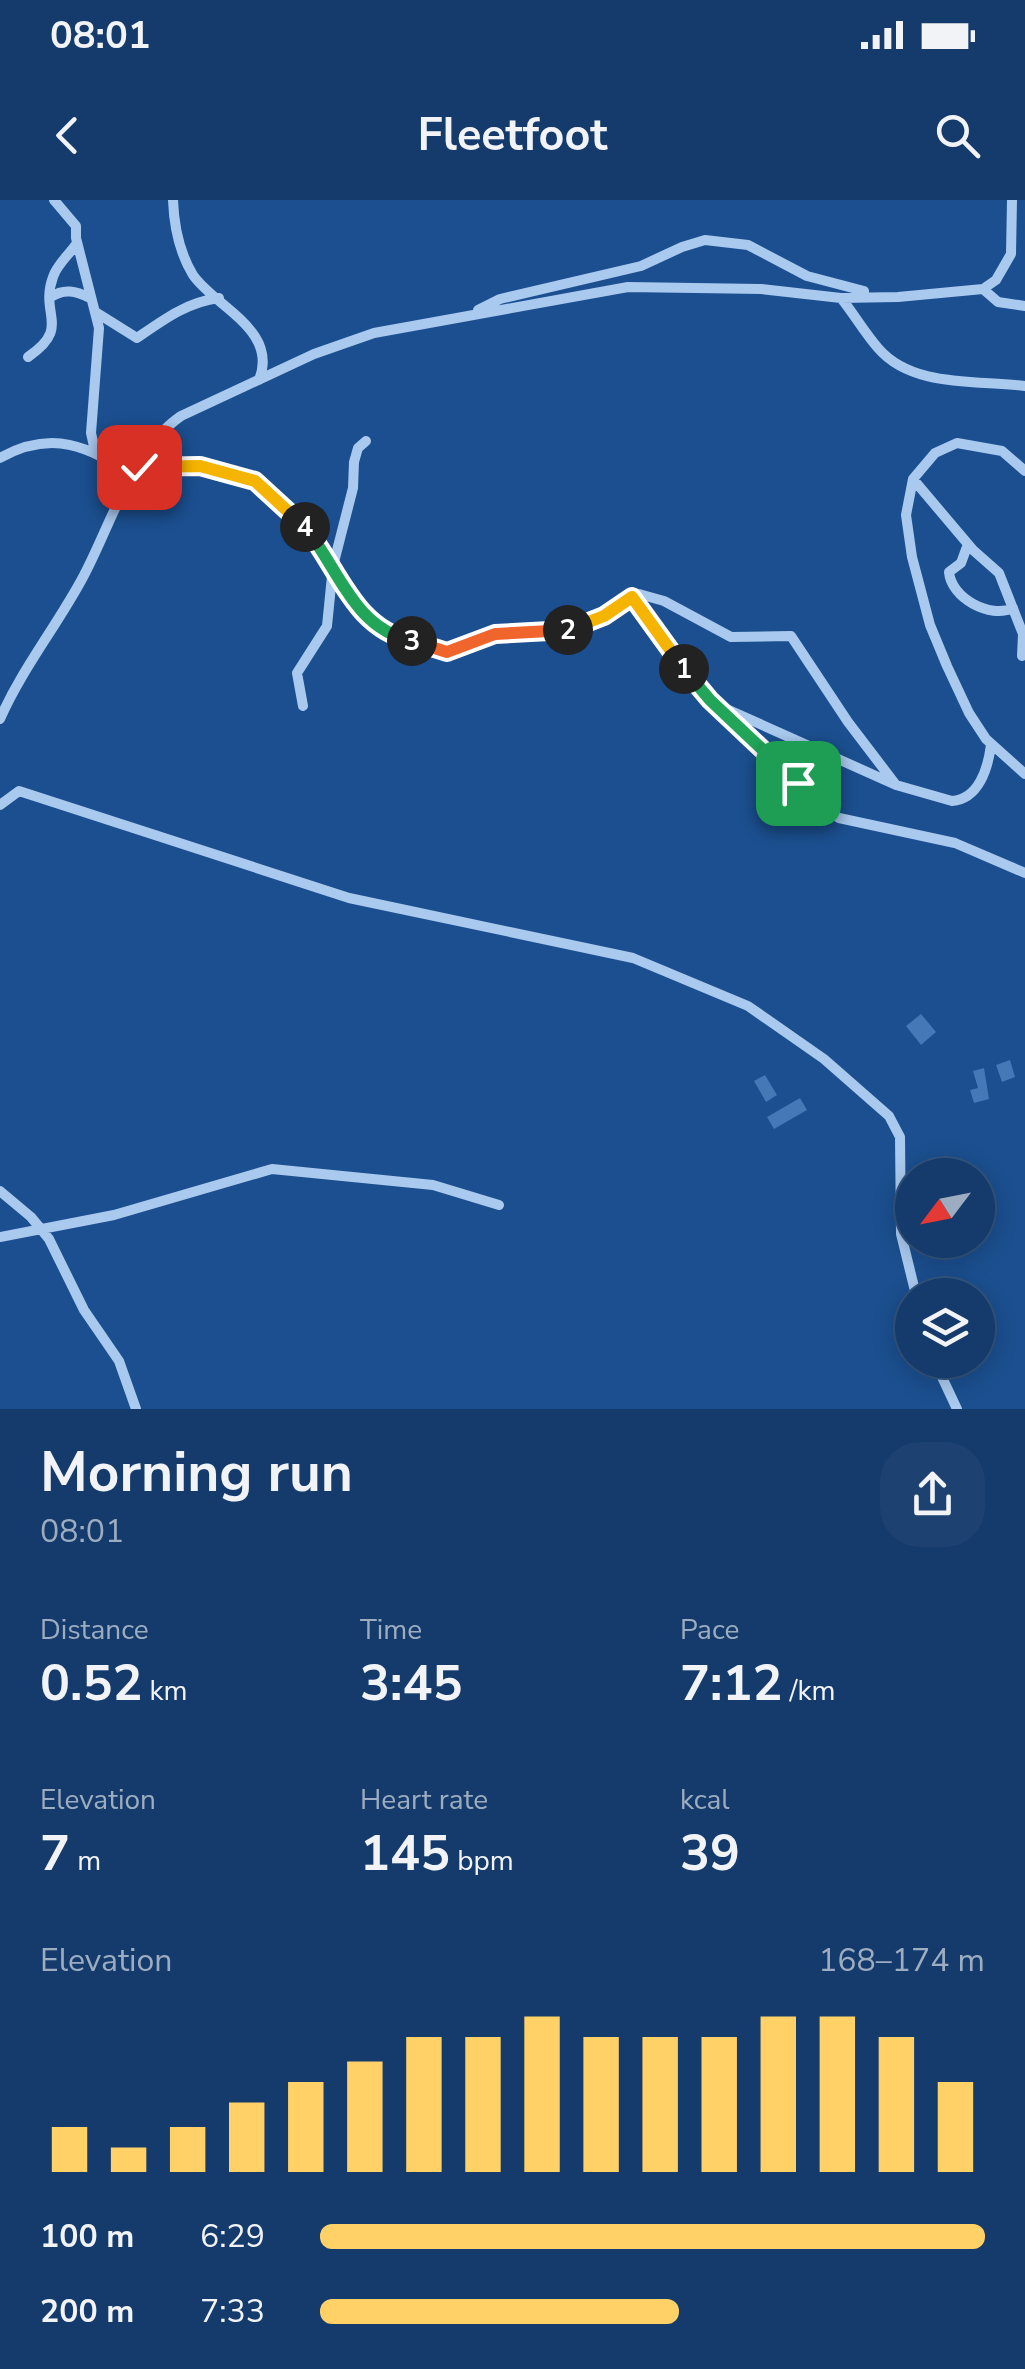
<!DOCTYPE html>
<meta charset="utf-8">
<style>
body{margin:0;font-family:"Nunito Sans",sans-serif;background:#1d4271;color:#f1f3f6;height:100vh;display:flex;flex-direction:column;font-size:38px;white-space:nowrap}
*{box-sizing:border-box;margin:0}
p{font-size:32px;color:#9dadc1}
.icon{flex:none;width:55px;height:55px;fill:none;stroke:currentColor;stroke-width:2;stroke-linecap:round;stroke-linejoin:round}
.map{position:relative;height:1209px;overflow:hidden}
.details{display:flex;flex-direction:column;background:#143b6b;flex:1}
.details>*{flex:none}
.needle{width:65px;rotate:238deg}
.buttons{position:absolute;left:895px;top:958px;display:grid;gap:20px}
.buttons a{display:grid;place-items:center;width:100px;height:100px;border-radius:50%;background:#143b6b;box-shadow:0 5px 25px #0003,0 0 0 2px #33557e;font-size:50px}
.pin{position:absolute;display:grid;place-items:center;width:85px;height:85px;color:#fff;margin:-42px;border-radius:20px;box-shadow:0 5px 15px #0006}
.km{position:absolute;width:50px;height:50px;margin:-25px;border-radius:50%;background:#222;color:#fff;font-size:28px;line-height:50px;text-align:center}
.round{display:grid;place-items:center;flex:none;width:105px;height:105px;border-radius:40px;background:#1d4271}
.headline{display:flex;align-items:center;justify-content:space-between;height:170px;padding:0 40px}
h1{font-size:55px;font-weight:700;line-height:75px}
.figures{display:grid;grid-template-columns:repeat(3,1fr);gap:15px;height:170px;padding:10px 40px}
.figures div{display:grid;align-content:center}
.figures b{font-size:50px;font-weight:700}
.figures small{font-size:28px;font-weight:400}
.figures p{font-size:28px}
.chart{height:280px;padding:20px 40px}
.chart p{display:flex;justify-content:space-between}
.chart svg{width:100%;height:180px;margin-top:10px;stroke:#ffd166;stroke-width:6}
ul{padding:0 40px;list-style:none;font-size:32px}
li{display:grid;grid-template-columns:160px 120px 1fr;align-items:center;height:75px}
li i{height:25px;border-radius:12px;background:#ffd166}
.status{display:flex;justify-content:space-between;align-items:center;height:70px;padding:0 50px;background:#143b6b;direction:ltr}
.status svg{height:28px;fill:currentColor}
header{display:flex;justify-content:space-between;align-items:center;height:130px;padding:0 40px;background:#143b6b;font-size:45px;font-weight:700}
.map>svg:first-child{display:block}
</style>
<div class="status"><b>08:01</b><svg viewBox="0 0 49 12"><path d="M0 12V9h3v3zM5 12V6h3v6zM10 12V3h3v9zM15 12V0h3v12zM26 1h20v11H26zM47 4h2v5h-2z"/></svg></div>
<header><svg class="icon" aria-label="back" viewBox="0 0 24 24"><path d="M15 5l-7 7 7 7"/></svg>Fleetfoot<svg class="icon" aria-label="search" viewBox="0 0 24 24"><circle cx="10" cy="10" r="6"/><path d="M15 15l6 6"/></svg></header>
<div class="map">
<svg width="1025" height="1209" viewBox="0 0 1025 1209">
<rect width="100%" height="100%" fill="#1b4f8f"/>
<path fill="#4478b7" d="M921 814 936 832 921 845 906 826Z
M1010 860 1015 877 1002 882 996 865Z
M984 868 989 899 974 903 970 890 978 888 973 871Z
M765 875 777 895 766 902 754 881Z
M800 898 807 910 774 929 767 917Z"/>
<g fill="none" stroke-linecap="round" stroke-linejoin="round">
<path stroke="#a9c9ee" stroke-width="10" d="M54 0 76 26V38L99 128 91 233 95 251
M173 0C174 26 179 52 193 75 215 107 279 130 259 180
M983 89 998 102 1025 106
M51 97C64 88 76 91 90 98
M841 98C854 114 864 132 878 148 912 188 977 180 1025 186
M478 110 500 99 641 66 682 47 705 40 748 45 807 76 864 91
M97 113 137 138C163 120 187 102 219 98
M28 157C72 127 39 115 53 77 57 64 70 54 77 43
M0 258C52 229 88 246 134 276
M139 267 200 266 255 281 307 329 365 418 393 437 447 452 495 434 580 427 639 394 664 401 731 437 791 436 848 522 896 585
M1025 271 1002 251 957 243 935 253 913 279 906 315 912 357 930 425 947 466 969 513 986 539 1025 574
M913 279 973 350 999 373 1023 434 1022 456
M968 344 961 363 949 372C951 398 990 419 1013 408
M631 397 694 482 826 610 839 618 955 643 1025 673
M303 506 297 473 327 426 333 366 353 288 354 262 358 248 366 241
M722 507 896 585 952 601C979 599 988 568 991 545
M0 519C22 469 56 427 82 379 110 328 131 250 181 216L314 154 374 133 628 87 761 89 841 98 898 97 983 89 996 80 1011 54 1012 0
M0 605 19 591 349 698 633 758 748 806 824 859 889 916 900 937 901 1034 916 1095
M0 991 31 1017 49 1039 84 1110 119 1161 136 1209
M0 1037 114 1015 272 969 433 985 499 1005
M934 1160 957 1209"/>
</g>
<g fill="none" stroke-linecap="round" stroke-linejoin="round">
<defs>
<path id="split-1" d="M684 469 710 500 798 583"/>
<path id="split-2" d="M568 430 604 416 632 397 684 469"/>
<path id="split-3" d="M412 441 447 452 495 434 568 430"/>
<path id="split-4" d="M305 327C339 369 354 429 412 441"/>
<path id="split-5" d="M139 267 200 266 255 281 305 327"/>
</defs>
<use href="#split-1" stroke="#fff" stroke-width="20"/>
<use href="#split-2" stroke="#fff" stroke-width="20"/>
<use href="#split-3" stroke="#fff" stroke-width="20"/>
<use href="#split-4" stroke="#fff" stroke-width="20"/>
<use href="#split-5" stroke="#fff" stroke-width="20"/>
<use href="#split-1" stroke="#22a559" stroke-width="12"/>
<use href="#split-2" stroke="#f5b400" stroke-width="12"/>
<use href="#split-3" stroke="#f0652b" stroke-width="12"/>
<use href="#split-4" stroke="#22a559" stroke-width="12"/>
<use href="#split-5" stroke="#f5b400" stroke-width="12"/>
</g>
</svg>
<div class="buttons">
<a><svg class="needle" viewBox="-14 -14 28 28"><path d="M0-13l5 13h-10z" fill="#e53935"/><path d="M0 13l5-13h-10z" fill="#9dadc1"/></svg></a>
<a><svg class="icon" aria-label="layers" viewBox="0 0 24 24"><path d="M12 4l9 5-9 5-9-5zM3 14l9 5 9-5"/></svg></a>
</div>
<div class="pin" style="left:798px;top:583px;background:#1e9e55"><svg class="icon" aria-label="arrive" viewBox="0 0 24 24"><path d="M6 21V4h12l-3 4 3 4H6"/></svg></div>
<div class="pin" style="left:139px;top:267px;background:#d93025"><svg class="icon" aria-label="check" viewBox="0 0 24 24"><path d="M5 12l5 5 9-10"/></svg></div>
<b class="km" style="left:684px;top:469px">1</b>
<b class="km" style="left:568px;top:430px">2</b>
<b class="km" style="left:412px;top:441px">3</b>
<b class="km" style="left:305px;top:327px">4</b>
</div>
<section class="details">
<div class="headline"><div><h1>Morning run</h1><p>08:01</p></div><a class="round"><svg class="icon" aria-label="share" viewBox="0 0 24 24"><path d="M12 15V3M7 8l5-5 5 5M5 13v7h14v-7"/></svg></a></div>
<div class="figures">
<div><p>Distance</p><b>0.52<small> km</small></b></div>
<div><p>Time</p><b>3:45</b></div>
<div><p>Pace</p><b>7:12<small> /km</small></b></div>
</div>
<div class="figures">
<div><p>Elevation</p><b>7<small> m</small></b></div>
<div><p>Heart rate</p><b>145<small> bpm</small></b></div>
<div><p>kcal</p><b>39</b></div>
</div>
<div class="chart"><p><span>Elevation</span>168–174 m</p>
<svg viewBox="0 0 160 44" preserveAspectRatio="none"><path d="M5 44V33M15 44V38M25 44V33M35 44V27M45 44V22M55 44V17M65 44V11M75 44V11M85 44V6M95 44V11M105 44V11M115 44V11M125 44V6M135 44V6M145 44V11M155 44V22"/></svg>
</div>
<ul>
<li><b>100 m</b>6:29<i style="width:100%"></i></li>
<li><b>200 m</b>7:33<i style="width:54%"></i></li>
</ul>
</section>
